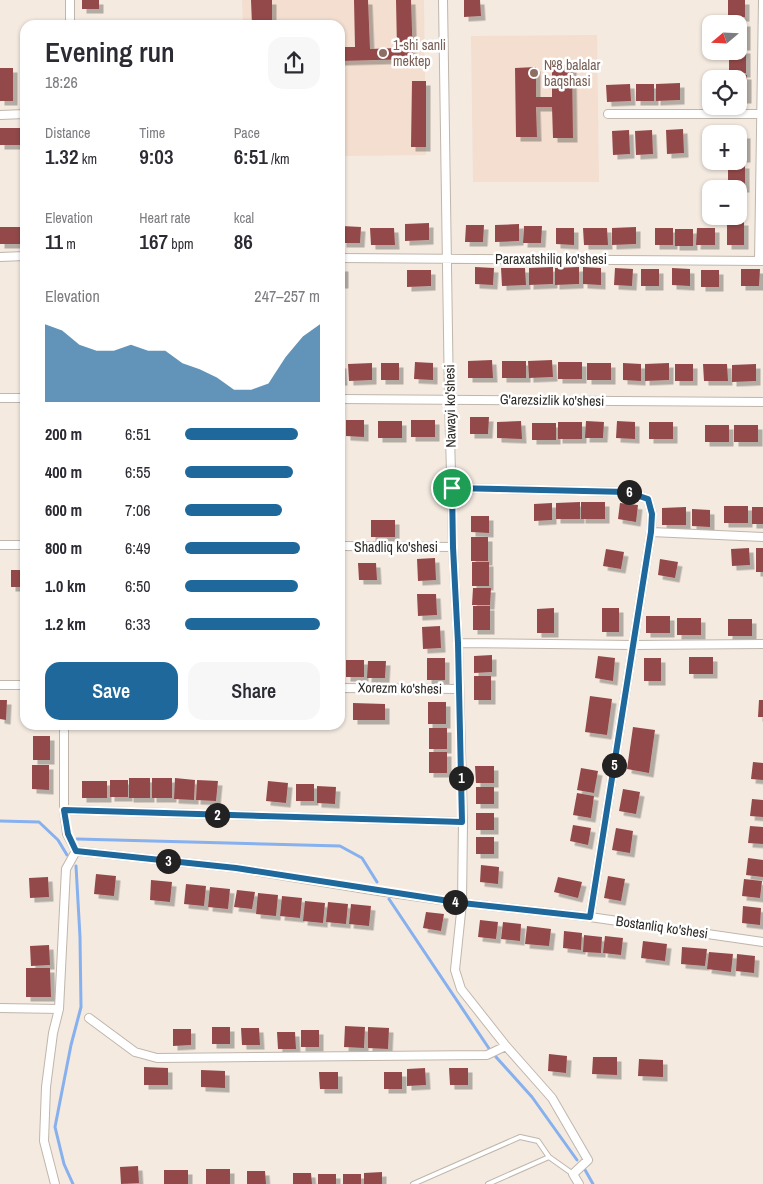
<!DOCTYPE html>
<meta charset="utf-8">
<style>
body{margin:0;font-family:"Archivo Narrow",sans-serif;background:#f7f7f7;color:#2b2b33;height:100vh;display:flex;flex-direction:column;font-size:19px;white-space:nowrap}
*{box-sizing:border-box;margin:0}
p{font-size:16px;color:#7c7c81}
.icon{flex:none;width:28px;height:28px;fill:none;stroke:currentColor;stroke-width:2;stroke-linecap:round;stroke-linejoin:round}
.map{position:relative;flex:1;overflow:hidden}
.details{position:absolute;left:20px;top:20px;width:325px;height:710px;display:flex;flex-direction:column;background:#fff;border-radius:15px;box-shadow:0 1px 4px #0004}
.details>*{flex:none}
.needle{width:32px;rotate:251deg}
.tools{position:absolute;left:702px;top:15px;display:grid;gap:10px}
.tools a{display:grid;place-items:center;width:45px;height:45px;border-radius:10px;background:#fff;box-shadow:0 1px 4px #0004;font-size:25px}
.pin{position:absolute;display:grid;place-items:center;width:42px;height:42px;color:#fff;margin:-21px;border:2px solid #fff;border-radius:50%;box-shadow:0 1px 5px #0007}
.km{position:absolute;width:25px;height:25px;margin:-12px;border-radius:50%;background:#222;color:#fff;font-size:14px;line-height:25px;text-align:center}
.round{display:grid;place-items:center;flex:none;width:52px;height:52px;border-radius:15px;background:#f7f7f7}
.head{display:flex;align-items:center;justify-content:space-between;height:85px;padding:0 25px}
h1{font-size:28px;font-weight:600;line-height:38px}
.stats{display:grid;grid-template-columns:repeat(3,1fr);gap:8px;height:85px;padding:5px 25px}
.stats div{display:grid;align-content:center}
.stats b{font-size:21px;font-weight:600}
.stats small{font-size:14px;font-weight:400}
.stats p{font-size:14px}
.chart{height:140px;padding:10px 25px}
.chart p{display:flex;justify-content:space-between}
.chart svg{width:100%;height:90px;margin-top:5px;fill:#1f689b;opacity:.7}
.cta{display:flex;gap:10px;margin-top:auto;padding:10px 25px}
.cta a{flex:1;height:58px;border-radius:15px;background:#1f689b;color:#fff;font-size:20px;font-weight:600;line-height:58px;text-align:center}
.cta a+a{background:#f7f7f7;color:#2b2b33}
ul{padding:0 25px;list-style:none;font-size:16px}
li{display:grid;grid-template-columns:80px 60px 1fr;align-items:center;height:38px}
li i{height:12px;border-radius:6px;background:#1f689b}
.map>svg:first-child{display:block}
</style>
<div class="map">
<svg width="763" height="1184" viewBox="0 0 763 1184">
<defs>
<filter id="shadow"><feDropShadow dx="4.5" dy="4.5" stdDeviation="0" flood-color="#0004"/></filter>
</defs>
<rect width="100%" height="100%" fill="#f4eae0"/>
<path fill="#f3ded0" d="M242 0H424L426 155 340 156V25H243Z
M597 35 599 182H473L471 36Z"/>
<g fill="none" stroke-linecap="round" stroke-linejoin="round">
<path stroke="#87b0ee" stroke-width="3" d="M0 821 39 822 58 840 67 855
M77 839 340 846 362 858 377 882
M389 899 490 1050
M496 1057 532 1097 577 1160
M584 1168 593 1184
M73 1184 64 1164 55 1127 71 1045 81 1007 80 937 76 866"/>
</g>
<path fill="#934949" filter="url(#shadow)" d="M82 0H99V9H82Z
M251 0H272V25H252Z
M354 0H368L370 49 397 48 396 0H411L413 59 340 61V47H355Z
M464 0H480L481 16 464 17Z
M728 0H745V17H728Z
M82 20H100V25H82Z
M729 22H746V46H739V24H729Z
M739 49H746V73H729V51H739Z
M552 65H572L573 138H553L552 107H536L537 137H516L515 68 536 67V97H552Z
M0 68H13V101H0Z
M730 75H747V99H739V79H730Z
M412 81H426V147H411Z
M680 83V100L656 101V84Z
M630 84 631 101 607 102 606 85Z
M636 84H654V101H636Z
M0 128H22V145H0Z
M683 129 684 153 667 154 666 130Z
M629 130 630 154 613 155 612 131Z
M652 130 653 154 636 155 635 131Z
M739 134H746V158H739Z
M728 164H745V188H728Z
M727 221H744V245H727Z
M429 223V240L405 241V224Z
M519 224V241L495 242V225Z
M466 225H484L483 242H465Z
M342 226 361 227 360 243H342Z
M524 226H542L541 243H523Z
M0 227H21V244H0Z
M636 227V244L612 245V228Z
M370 228H394L395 245H371Z
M556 228H574V245L556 244Z
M583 228H607L608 245H584Z
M655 228H673V245H655Z
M697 228H715V245H696Z
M675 229H693V246H675Z
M340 267H344V284H340Z
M475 267 494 268 493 285 475 284Z
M553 267V284L529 285V268Z
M579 267V284L555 285V268Z
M583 267 601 268V285L583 284Z
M501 268H525L526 285 502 286Z
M615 268 633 269 632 286 614 285Z
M672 268 690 269V286L672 285Z
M641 269H659V286H641Z
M741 269H760L759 286H741Z
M407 270H431V286L407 287Z
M701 270H719V287H701Z
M492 360 493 378H468V361Z
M552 360 553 377 529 378 528 361Z
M502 361H526V378H502Z
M415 362 433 363V380L414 379Z
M558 362H582V379H558Z
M372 363V380L349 381 348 364Z
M381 363H399V380H381Z
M587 363H611V380H587Z
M623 363 641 364V381L623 380Z
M669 363V380L645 381V364Z
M340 364H342L343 381H340Z
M675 364H693V381H675Z
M703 364H727L728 381H704Z
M756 364V381L732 382V365Z
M470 417H489L488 434H470Z
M346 420H364V437L346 436Z
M411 420H435V437H411Z
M378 421H402V438H378Z
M521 421 522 439 497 438V422Z
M586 421 604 422 603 438H585Z
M617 421 635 422V439L616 438Z
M558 422H582V439H558Z
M649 422H673V439H649Z
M532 423H556V440H532Z
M705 425H729V442H705Z
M734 425H758V442H734Z
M580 502V519H556V503Z
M581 502H605V519H581Z
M552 503V520L534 521V504Z
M620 503 638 505 636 522 618 519Z
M724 506H748V523H724Z
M686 507V525H662V508Z
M752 507H763V524H752Z
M692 509 710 510V527L692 526Z
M471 516H489V533L471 532Z
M371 520H395V537H371Z
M471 537H488V561H471Z
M749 548 750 565 732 566 731 549Z
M756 548H763V572H756Z
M606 549 624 552 621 569 603 566Z
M435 558 436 580 418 581 417 559Z
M660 559 678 562 675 578 658 575Z
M472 562H489V586H472Z
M358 563H376L377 580H359Z
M11 570H25V587H11Z
M473 588H491L490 605H472Z
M417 594H436L437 615 418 616Z
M473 606H490V630H473Z
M554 608V633H537V609Z
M602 608H619V632H602Z
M646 616H670V633H646Z
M677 618H701V635H677Z
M728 619H752V636H728Z
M440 626 441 648 423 649 422 627Z
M492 655V672L474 673V656Z
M598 656 615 658 613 681 595 678Z
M689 657H713V674H689Z
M427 658H445V680H427Z
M644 658H661V681H644Z
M346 660H364V677H346Z
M368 661H386L385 678H367Z
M474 676H491V700H474Z
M590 696 612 699 607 735 585 732Z
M0 700H7L6 720 0 719Z
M759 700H763V717H758Z
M428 702H446V724H428Z
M353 703 385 704V720H353Z
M633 727 655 730 649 773 627 769Z
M429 728H447V749H429Z
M33 736H50V760H33Z
M429 752H447V773H429Z
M753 762 763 763V780L751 779Z
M32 765H49V790L32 789Z
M475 766H494V783H476Z
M581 768 598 771 594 793 577 790Z
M129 778H150V798H129Z
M152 778H172V798H152Z
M175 778 195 780 194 800 174 799Z
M110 780H128V797H110Z
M197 780 218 781 216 801 196 800Z
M82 781H107V798H82Z
M268 781 288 783 286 803 266 801Z
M296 784H314V801H296Z
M317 786 336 787 335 804 317 803Z
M476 787H494V804H476Z
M623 789 640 792 636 814 619 811Z
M577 793 594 796 591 818 573 815Z
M752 799 763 800V817L750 816Z
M476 813H494V830H476Z
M573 825 591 828 588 845 570 841Z
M750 826 763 827V844L748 843Z
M616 828 633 831 630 853 612 850Z
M476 837H494V854H476Z
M748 858 763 860V877L746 875Z
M481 865 499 867 498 884 480 882Z
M96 874 116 876 114 896 94 894Z
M608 876 625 879 621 901 604 898Z
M48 877 49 897 30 898 29 878Z
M558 877 582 882 578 898 554 892Z
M744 879 762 881 760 898 742 896Z
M151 880 172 882 170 902 150 900Z
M186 884 206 886 204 906 184 904Z
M210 887 230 889 228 909 208 907Z
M237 890 255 892 252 909 234 907Z
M258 893 278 895 276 916 256 914Z
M282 896 302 898 300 918 280 916Z
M305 901 325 903 323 923 303 921Z
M328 902 348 904 346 924 326 922Z
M351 904 371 906 369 926 349 924Z
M743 906 761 908 760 925 742 923Z
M426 912 444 914 441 931 423 928Z
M480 920 498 922 496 939 478 937Z
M503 922 521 924 520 941 501 939Z
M527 926 551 929 549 946 525 944Z
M564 931 582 933 581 950 563 948Z
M584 935 602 937 601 953 583 952Z
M605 936 623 938 621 955 603 953Z
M643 941 667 944 665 961 641 958Z
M49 945 50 965 31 966 30 946Z
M682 947 707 949 705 966 681 964Z
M709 952 733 954 731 972 707 969Z
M737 954 755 956 754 973 736 971Z
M26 968H50L51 997H26Z
M345 1026 365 1027 364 1048 344 1047Z
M212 1027H230V1044H212Z
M368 1027 389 1028 388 1049 368 1048Z
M241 1028H259L260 1045H242Z
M173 1029H191V1045L173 1046Z
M301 1030H319V1047H301Z
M277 1032H295L296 1049H278Z
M549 1054 567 1056 566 1073 548 1071Z
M593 1057H617V1075L592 1074Z
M639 1059 663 1060V1077L638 1076Z
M144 1067 168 1068V1085H144Z
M425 1068 426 1085 407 1086V1069Z
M449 1068H468V1085H450Z
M201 1070 225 1071V1088L201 1087Z
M319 1072H338V1089H320Z
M384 1072H402V1089H384Z
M138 1166 139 1183 121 1184 120 1167Z
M206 1169H230V1184H206Z
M164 1170H188V1184H164Z
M247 1171H265L266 1184H247Z
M382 1172V1184H364V1173Z
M293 1173H311L312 1184H293Z
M318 1174H336V1184H318Z
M343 1174H361V1184H343Z"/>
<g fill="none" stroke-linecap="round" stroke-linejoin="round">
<defs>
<path id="lane" d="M413 1184 520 1137 538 1141 549 1157 573 1174
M488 1184 549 1157"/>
<path id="street" d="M443 0 449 399 453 547 458 643 463 822 462 903 455 970 461 989 506 1046 552 1098 588 1160 573 1174 579 1184
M70 25V0
M608 114H763
M0 115 25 114
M0 257 25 256
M340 258 763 261
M759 261 763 0
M0 398H25
M340 399 763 402
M452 488 627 492 648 499 652 514 651 532 590 917
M651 532 763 537
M0 545H25
M340 546 453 547
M458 643 633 645 763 644
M0 685H25
M340 688 459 689
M64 725V810L67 834 76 851 236 868 378 891 462 903 590 917 763 942
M64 810 463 822
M0 1008 59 1009
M89 1018 135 1052 157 1058 487 1055 506 1046
M55 1184 44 1141 46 1087 53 1033 59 1009 66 869 76 851"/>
</defs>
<use href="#lane" stroke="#bfb6ac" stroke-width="6"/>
<use href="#street" stroke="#bfb6ac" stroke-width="10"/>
<use href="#lane" stroke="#fff" stroke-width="4"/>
<use href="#street" stroke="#fff" stroke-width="8"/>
</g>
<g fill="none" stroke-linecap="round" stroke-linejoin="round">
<defs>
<path id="route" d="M452 488 627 492 648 499 652 514 651 532 590 917 462 903 236 868 76 851 68 834 64 810 462 822 458 643 453 547Z"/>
</defs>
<use href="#route" stroke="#fff" stroke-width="10"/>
<use href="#route" stroke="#1f689b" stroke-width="6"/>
</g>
<g fill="#8d6e63" stroke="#fff" stroke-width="2">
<circle cx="383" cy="53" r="5"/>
<circle cx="534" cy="73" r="5"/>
</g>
<g text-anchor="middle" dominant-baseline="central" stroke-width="5" stroke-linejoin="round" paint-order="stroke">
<g font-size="14" fill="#785e54" stroke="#fff" text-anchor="start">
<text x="393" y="45">1-shi sanli<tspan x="393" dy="16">mektep</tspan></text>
<text x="544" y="65">№8 balalar<tspan x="544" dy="16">baqshasi</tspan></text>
</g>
<g font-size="14" fill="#2e2b27" stroke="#fff">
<text x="551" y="259">Paraxatshiliq ko'shesi</text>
<text transform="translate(552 400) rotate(1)">G'arezsizlik ko'shesi</text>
<text transform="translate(450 406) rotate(-91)">Nawayi ko'shesi</text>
<text x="396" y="547">Shadliq ko'shesi</text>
<text transform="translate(400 688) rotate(1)">Xorezm ko'shesi</text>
<text transform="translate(662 927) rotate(8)">Bostanliq ko'shesi</text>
</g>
</g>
</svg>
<div class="tools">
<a><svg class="needle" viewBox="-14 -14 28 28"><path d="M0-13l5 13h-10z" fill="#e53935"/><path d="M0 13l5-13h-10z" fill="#7c7c81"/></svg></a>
<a><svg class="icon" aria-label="locate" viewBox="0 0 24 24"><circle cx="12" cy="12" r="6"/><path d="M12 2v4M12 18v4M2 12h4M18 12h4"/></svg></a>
<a>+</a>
<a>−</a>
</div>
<div class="pin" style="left:452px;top:488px;background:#1e9e55"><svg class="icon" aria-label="arrive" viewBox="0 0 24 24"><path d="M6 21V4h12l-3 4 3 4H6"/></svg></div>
<b class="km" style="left:461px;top:778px">1</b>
<b class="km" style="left:217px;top:815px">2</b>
<b class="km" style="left:168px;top:861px">3</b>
<b class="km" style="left:455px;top:902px">4</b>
<b class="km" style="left:614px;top:765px">5</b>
<b class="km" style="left:629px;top:492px">6</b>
<section class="details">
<div class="head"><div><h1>Evening run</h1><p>18:26</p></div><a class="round"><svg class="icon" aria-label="share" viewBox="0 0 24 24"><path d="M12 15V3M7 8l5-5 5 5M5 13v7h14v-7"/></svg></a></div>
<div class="stats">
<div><p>Distance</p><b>1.32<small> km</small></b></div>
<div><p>Time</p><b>9:03</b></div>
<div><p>Pace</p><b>6:51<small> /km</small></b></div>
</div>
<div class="stats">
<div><p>Elevation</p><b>11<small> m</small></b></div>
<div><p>Heart rate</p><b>167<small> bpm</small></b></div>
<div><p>kcal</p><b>86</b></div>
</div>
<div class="chart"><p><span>Elevation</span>247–257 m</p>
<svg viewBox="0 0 160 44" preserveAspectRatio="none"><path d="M0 44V6L10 9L20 16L30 19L40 19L50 16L60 19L70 19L80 25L90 28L100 32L110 38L120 38L130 35L140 22L150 12L160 6V44z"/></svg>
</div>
<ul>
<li><b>200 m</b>6:51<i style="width:84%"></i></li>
<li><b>400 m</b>6:55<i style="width:80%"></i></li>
<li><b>600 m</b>7:06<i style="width:72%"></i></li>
<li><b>800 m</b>6:49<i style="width:85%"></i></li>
<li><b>1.0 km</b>6:50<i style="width:84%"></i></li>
<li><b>1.2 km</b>6:33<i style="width:100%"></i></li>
</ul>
<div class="cta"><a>Save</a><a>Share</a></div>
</section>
</div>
